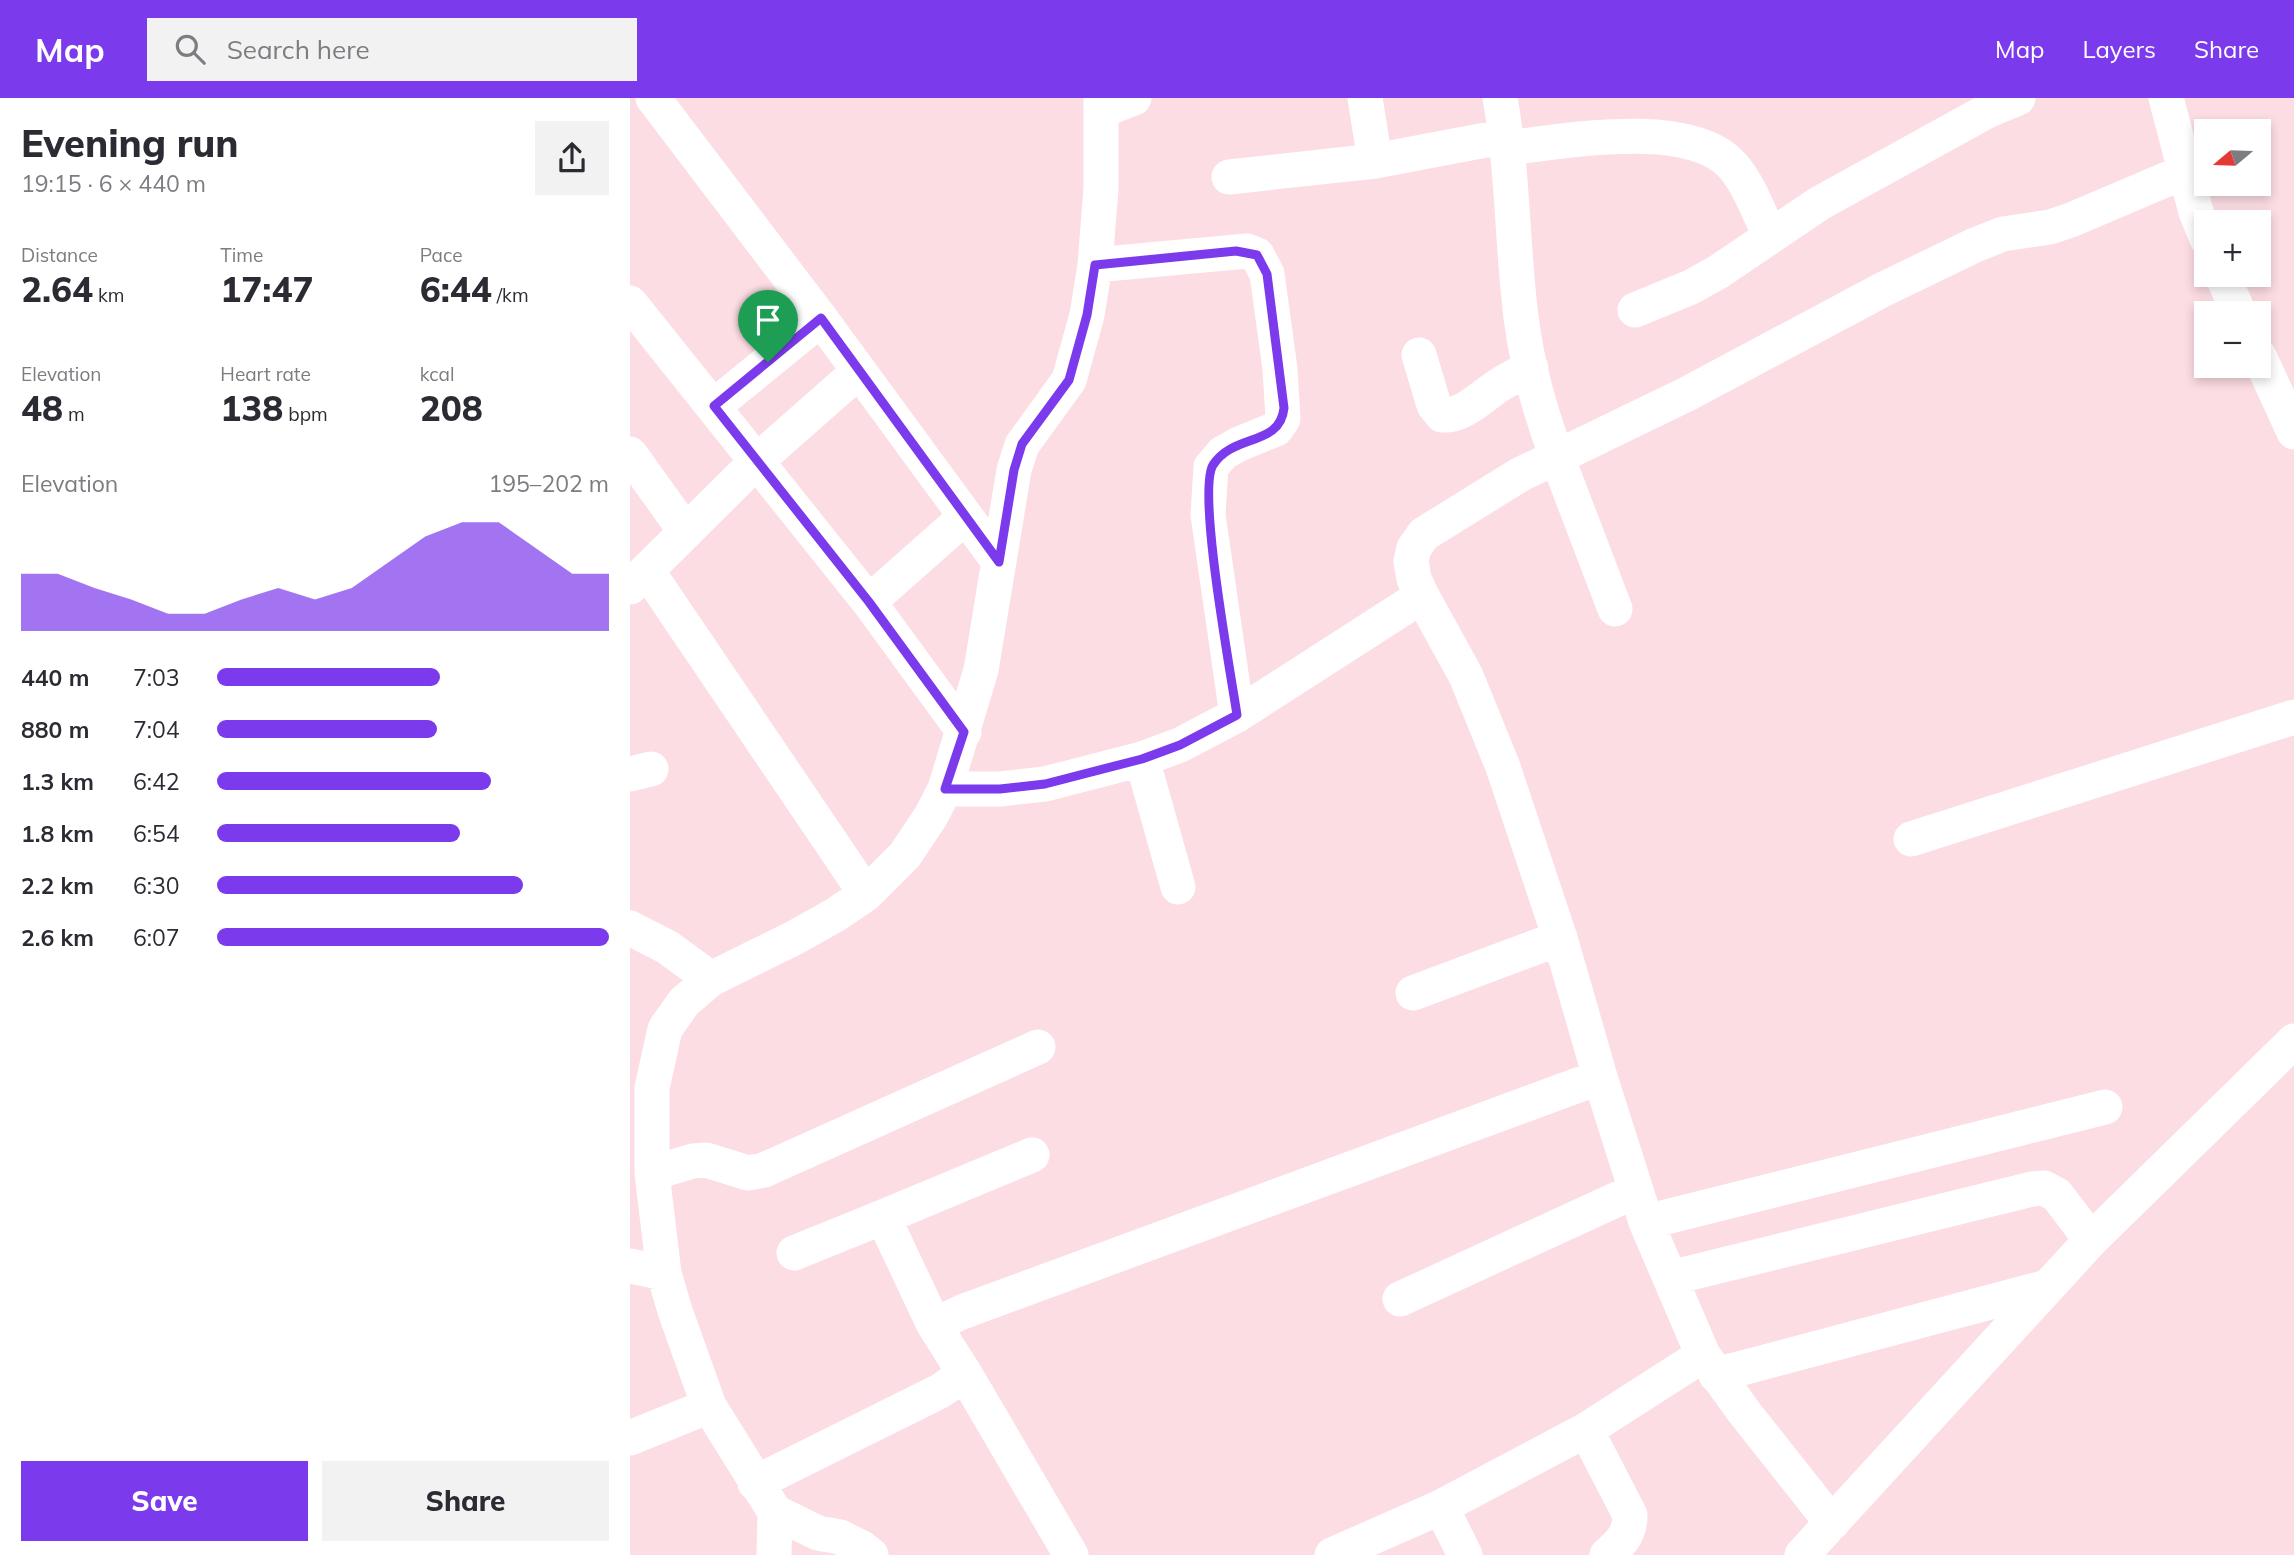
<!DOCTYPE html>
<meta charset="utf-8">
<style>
body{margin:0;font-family:Mulish,sans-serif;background:#f2f2f3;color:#2b2b33;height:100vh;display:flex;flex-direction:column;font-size:26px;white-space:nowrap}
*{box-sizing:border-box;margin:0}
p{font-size:23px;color:#7c7c81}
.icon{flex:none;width:38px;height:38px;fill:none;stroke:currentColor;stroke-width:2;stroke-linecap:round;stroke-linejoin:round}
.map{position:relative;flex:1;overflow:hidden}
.sheet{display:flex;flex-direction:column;background:#fff;width:630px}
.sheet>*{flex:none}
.needle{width:46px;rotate:251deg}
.tools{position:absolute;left:1564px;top:21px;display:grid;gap:14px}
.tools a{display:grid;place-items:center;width:77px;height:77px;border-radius:0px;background:#fff;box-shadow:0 4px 10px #0003;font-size:35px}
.pin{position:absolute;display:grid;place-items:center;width:60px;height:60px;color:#fff;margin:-72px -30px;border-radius:50% 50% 50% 0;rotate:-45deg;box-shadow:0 0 7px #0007}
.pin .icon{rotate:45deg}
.round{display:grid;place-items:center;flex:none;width:74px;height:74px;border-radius:0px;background:#f2f2f3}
.head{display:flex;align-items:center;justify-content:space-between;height:119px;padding:0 21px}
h1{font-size:38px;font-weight:800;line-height:52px}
.figures{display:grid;grid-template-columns:repeat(3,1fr);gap:10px;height:119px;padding:7px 21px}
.figures div{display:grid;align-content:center}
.figures b{font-size:35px;font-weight:800}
.figures small{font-size:19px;font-weight:400}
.figures p{font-size:19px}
.chart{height:196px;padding:14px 21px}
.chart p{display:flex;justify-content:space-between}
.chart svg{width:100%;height:126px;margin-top:7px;fill:#7c3aed;opacity:.7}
.cta{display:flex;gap:14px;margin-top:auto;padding:14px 21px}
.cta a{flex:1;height:80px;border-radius:0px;background:#7c3aed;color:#fff;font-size:28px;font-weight:800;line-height:80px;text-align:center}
.cta a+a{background:#f2f2f3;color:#2b2b33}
ul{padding:0 21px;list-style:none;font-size:23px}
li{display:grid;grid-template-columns:112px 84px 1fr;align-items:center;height:52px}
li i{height:18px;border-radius:9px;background:#7c3aed}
header{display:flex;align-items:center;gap:42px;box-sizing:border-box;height:98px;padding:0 35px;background:#7c3aed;color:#fff}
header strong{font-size:33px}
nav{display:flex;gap:38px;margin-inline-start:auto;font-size:24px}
.search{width:490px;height:63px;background:#f2f2f3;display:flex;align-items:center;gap:18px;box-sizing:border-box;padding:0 24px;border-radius:0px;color:#7c7c81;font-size:26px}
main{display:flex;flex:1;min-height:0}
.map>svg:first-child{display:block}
</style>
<header>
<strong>Map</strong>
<div class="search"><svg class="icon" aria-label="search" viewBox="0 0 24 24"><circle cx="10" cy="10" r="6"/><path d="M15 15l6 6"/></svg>Search here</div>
<nav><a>Map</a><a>Layers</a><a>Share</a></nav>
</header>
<main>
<section class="sheet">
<div class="head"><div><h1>Evening run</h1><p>19:15 · 6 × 440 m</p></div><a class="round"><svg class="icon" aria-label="share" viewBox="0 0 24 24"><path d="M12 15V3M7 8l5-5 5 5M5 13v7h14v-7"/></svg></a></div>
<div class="figures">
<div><p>Distance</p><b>2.64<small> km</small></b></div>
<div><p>Time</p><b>17:47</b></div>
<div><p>Pace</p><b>6:44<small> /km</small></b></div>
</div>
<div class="figures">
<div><p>Elevation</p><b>48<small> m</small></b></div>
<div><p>Heart rate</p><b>138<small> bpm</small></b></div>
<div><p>kcal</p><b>208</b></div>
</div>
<div class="chart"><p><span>Elevation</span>195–202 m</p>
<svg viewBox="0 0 160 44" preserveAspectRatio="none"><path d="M0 44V24L10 24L20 29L30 33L40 38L50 38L60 33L70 29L80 33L90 29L100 20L110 11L120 6L130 6L140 15L150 24L160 24V44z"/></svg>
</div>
<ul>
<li><b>440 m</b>7:03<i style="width:57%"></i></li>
<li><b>880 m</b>7:04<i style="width:56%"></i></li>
<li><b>1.3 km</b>6:42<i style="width:70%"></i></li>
<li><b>1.8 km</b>6:54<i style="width:62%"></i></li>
<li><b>2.2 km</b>6:30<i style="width:78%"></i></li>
<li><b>2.6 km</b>6:07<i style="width:100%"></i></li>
</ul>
<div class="cta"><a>Save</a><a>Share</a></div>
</section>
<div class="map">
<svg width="1664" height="1457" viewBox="0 0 1664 1457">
<rect width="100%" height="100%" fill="#fcdde3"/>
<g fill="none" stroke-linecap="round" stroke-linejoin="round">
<path stroke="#fff" stroke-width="35" d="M23 0 191 221 369 464
M870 0C883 73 882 146 891 219 897 267 910 314 927 359L891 376 794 436 784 450 781 463 784 481 792 498 836 578 873 669 930 840 970 979 1016 1124 1073 1257 1114 1314 1202 1425
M1536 0 1566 114 1577 141
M473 12 504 0
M878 50C935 43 1059 20 1102 67 1119 86 1129 115 1140 138
M745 63 877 38
M599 79 745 63 735 0
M465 167 617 153 627 157 637 176 650 271 653 321 646 331 609 346 593 355 581 369 578 417 607 617
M1592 177 1609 215
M0 205 239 504 334 634
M1005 212 1061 189 1088 174 1190 105 1359 12 1388 0
M789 257 804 307 812 317C834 319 854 296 871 286 880 280 891 275 901 270
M1629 258 1664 334
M84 308 191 221
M0 356 56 434
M18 474 236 796
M0 489 127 363 229 273
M239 504 335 419
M985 511 927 359 1057 296 1252 192 1345 147 1373 136 1420 129 1441 122 1556 73
M512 661 548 789
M0 676 21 671
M315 691H370L415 686 512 661 550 647 607 617 792 498
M1281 741 1664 619
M0 830 37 849 81 881
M783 895 930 840
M402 1057 253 1119 304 1227 332 1214 970 979
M22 1075 63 1063 76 1062 118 1075 134 1072 408 949
M1016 1124 1475 1009
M164 1155 253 1119
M0 1168 34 1175
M1040 1180 1402 1091 1414 1090 1427 1097 1461 1142
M770 1201 1005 1093
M304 1227 335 1276
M1086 1277 1417 1189
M956 1332 1000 1417C1000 1436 991 1445 977 1457
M0 1340 79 1308
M125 1385 310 1293 335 1276 441 1457
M811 1409 835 1457
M144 1457 145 1414
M241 1457 232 1450 210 1439 188 1435 145 1414 79 1308 45 1213 34 1175 22 1075V990L35 931 54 904 81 881 164 840 205 817 236 796 275 757 301 718 315 691 351 572 384 372 392 347 439 282 457 217 465 167 471 90V0
M702 1457 811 1409 956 1332 1073 1257
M1172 1457 1461 1142 1664 943"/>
</g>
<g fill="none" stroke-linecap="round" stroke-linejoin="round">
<defs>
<path id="route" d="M606 153 627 157 637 176 654 310C650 349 603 335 583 367 567 394 601 576 607 617L550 647 512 661 415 686 370 691H315L334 634 239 504 84 308 191 220 369 464 384 372 392 346 439 282 457 217 465 167Z"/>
</defs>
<use href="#route" stroke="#fff" stroke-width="14"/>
<use href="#route" stroke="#7c3aed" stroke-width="9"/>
</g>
</svg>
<div class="tools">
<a><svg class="needle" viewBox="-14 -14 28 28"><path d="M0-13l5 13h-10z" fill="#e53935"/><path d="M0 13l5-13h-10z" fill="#7c7c81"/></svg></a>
<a>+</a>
<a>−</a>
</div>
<div class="pin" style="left:138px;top:264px;background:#1e9e55"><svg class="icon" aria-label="arrive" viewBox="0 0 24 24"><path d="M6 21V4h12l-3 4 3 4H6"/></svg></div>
</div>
</main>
